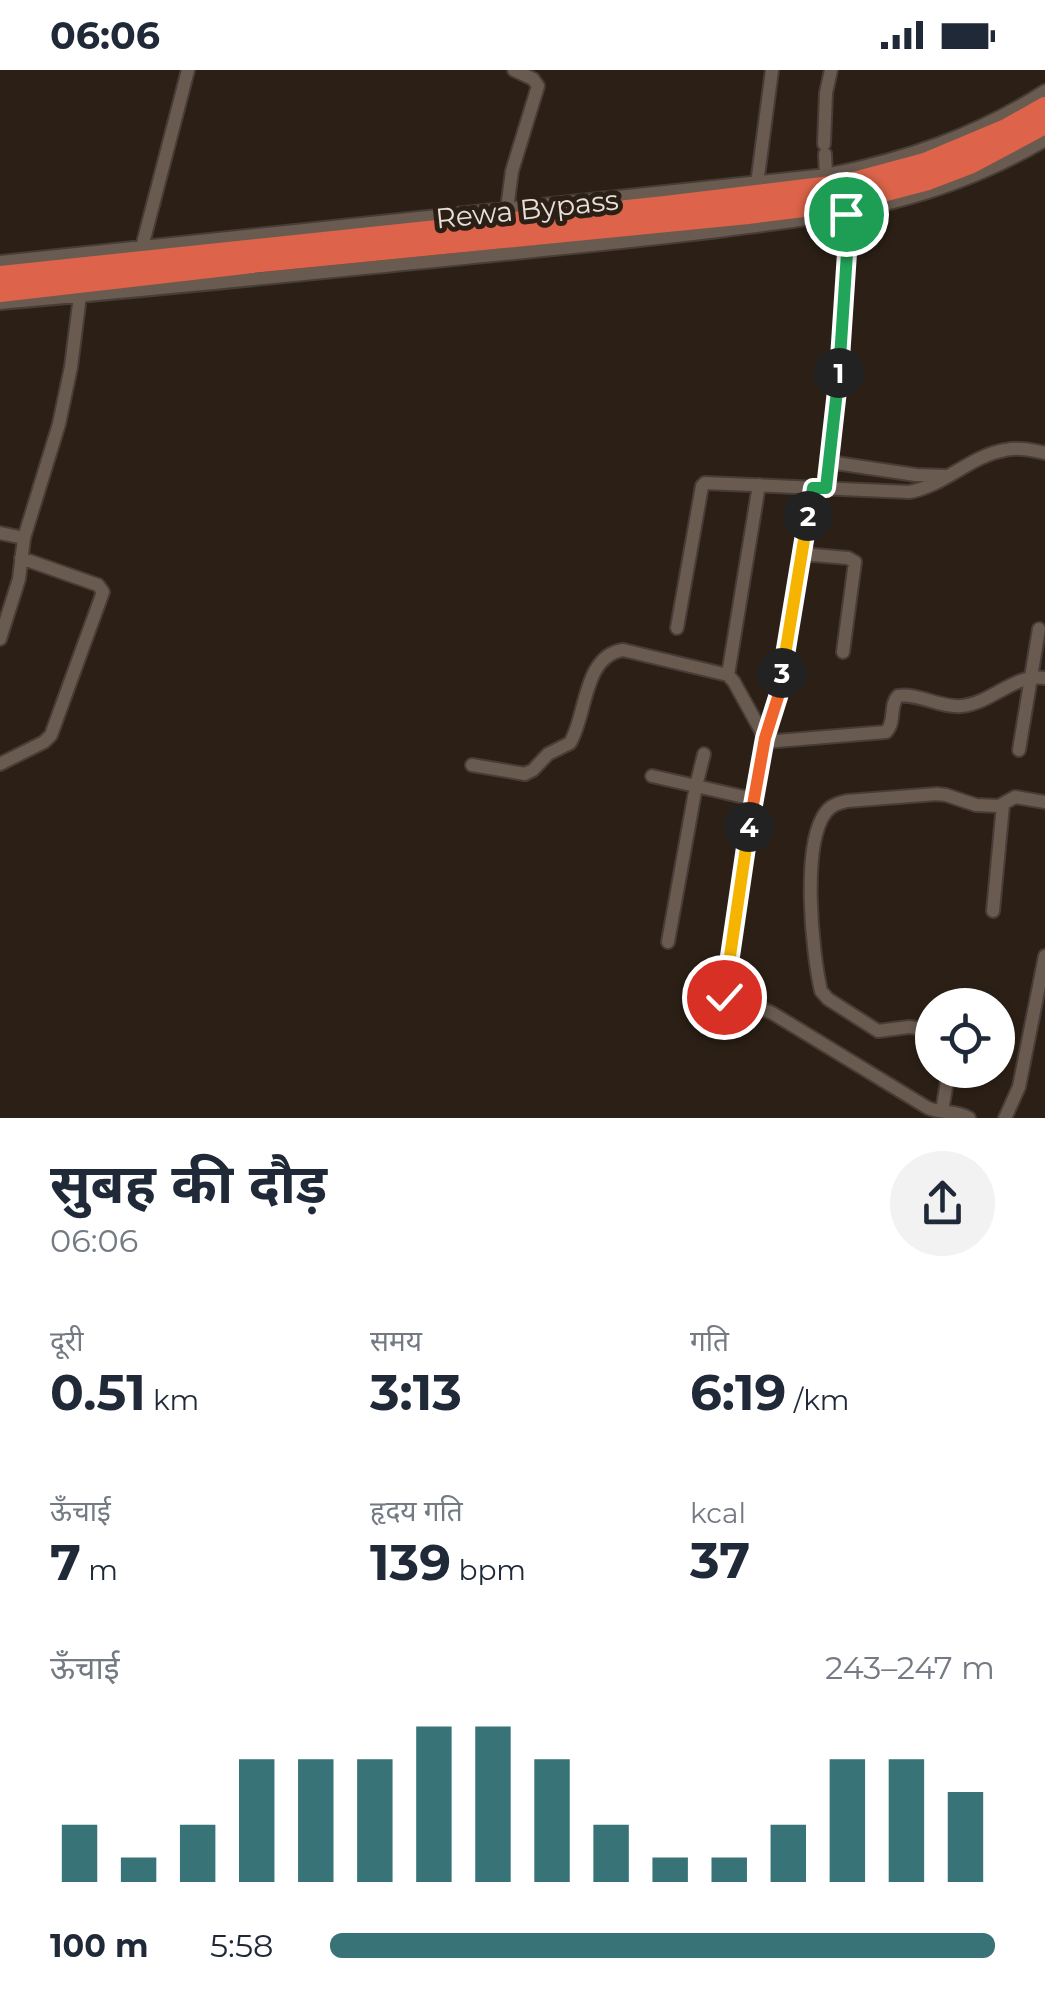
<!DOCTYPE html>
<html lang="hi">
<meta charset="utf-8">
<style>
body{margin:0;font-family:Montserrat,"Noto Sans Devanagari",sans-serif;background:#f2f2f3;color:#1f2937;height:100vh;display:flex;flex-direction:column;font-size:38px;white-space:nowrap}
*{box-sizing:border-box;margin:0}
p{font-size:32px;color:#747a83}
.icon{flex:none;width:55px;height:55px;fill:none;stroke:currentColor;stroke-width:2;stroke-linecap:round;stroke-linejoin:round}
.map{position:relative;height:1048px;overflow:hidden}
.details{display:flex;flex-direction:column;background:#fff;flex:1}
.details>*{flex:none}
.controls{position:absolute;left:915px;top:918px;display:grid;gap:20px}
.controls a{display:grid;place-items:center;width:100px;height:100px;border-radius:50%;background:#fff;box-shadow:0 2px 8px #0004;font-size:50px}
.pin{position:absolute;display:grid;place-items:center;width:85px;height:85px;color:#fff;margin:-42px;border:5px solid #fff;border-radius:50%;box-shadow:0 2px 10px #0007}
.km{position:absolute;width:50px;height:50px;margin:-25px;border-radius:50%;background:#222;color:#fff;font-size:28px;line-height:50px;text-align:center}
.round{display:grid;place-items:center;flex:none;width:105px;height:105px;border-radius:52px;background:#f2f2f3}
.head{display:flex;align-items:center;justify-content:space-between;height:170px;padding:0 50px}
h1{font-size:55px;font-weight:700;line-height:75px}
.stats{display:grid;grid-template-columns:repeat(3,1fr);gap:15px;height:170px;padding:10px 50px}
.stats div{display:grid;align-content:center}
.stats b{font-size:50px;font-weight:700}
.stats small{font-size:28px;font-weight:400}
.stats p{font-size:28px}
.chart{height:280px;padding:20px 50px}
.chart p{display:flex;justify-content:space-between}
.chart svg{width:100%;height:180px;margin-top:10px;stroke:#377377;stroke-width:6}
ul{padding:0 50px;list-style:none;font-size:32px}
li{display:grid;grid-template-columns:160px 120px 1fr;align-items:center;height:75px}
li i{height:25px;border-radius:12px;background:#377377}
.status{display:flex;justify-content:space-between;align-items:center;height:70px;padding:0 50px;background:#fff;direction:ltr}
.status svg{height:28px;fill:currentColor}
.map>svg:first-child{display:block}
</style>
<div class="status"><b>06:06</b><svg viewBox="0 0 49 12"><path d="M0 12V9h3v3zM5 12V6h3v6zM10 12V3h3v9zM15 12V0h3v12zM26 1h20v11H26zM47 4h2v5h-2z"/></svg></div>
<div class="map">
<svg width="1045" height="1048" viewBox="0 0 1045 1048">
<rect width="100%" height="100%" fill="#2c2016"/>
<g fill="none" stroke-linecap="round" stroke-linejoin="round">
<defs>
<path id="minor" d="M824 74 826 23 831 0
M825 84 826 105
M757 114 772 0
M507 139 512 101 538 16 533 9 514 0
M142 177 188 0
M0 192 826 105C906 89 976 65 1045 21
M0 233C162 219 323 202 484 186 565 178 646 170 726 160 843 145 941 132 1045 70
M829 392 916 405 946 406
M813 418 780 616 765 668 753 729 724 927C735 938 757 935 772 943L928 1038C942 1044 955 1040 969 1048
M826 419C833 361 839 304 843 246 845 212 848 179 845 144
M0 463 24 468
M802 484 848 488 855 492 843 582
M677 558 702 416 705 413 909 422C944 416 970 386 1005 380 1019 377 1032 380 1045 383
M0 569 19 509 24 468 59 354 71 297 80 226
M728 605 759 415
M764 672 886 662C896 652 889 635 898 626 919 623 940 638 962 636 992 633 1015 603 1045 608
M1019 680 1039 559
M0 694 44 672 51 665 103 522 98 515 21 488
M472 695 525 704 533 700 548 684 570 673C587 645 583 586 623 580L728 605 734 612 765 668
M652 706 753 729
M993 841 1003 735
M668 872 696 716 704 684
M932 960 909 957 878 961 828 929 821 921C812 882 801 774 826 742 831 735 839 733 847 731L937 724 946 725 976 735 999 736 1015 727 1045 732
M942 1041 949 1000
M1005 1048 1019 1017 1045 886"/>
<path id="highway" d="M0 206 665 136 847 114 925 93 1006 59 1045 37
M0 222 261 192 748 144 844 132 928 110 970 94 1045 54"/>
</defs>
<use href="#minor" stroke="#473c36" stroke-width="16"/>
<use href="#highway" stroke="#473c36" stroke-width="24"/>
<use href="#minor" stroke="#6a5b50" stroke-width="12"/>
<use href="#highway" stroke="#dd644a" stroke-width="20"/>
</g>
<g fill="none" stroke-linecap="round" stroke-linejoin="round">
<defs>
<path id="split-1" d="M839 303 847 183 846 144"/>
<path id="split-2" d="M808 446 813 418H826L839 303"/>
<path id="split-3" d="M782 603 808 446"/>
<path id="split-4" d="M749 757 765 668 778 627 782 603"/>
<path id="split-5" d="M724 927 749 757"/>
</defs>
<use href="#split-1" stroke="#fff" stroke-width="20"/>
<use href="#split-2" stroke="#fff" stroke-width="20"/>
<use href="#split-3" stroke="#fff" stroke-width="20"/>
<use href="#split-4" stroke="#fff" stroke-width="20"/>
<use href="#split-5" stroke="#fff" stroke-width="20"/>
<use href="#split-1" stroke="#22a559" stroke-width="12"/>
<use href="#split-2" stroke="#22a559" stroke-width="12"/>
<use href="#split-3" stroke="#f5b400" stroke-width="12"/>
<use href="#split-4" stroke="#f0652b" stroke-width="12"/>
<use href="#split-5" stroke="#f5b400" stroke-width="12"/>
</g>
<g text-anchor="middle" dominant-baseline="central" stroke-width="10" stroke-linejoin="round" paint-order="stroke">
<g font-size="28" fill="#e7dfd8" stroke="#2c2016">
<text transform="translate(527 139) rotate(-6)">Rewa Bypass</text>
</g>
</g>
</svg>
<div class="controls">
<a><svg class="icon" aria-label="locate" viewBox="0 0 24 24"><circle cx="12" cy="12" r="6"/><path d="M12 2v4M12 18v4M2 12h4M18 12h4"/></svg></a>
</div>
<div class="pin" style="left:846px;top:144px;background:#1e9e55"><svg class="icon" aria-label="arrive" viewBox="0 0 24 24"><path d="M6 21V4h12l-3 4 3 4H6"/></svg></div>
<div class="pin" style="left:724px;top:927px;background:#d93025"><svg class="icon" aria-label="check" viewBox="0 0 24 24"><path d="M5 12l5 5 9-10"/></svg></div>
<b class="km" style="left:839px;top:303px">1</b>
<b class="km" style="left:808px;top:446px">2</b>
<b class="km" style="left:782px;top:603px">3</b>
<b class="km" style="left:749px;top:757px">4</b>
</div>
<section class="details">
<div class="head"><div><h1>सुबह की दौड़</h1><p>06:06</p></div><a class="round"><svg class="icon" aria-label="share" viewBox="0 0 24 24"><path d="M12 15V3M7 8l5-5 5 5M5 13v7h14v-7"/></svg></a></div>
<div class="stats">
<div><p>दूरी</p><b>0.51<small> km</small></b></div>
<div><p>समय</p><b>3:13</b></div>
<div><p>गति</p><b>6:19<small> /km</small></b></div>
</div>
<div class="stats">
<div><p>ऊँचाई</p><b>7<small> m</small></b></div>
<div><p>हृदय गति</p><b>139<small> bpm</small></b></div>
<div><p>kcal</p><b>37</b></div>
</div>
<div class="chart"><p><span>ऊँचाई</span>243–247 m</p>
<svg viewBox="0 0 160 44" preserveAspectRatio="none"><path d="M5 44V30M15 44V38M25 44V30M35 44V14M45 44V14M55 44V14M65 44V6M75 44V6M85 44V14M95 44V30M105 44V38M115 44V38M125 44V30M135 44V14M145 44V14M155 44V22"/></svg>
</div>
<ul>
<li><b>100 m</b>5:58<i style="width:100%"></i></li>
</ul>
</section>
